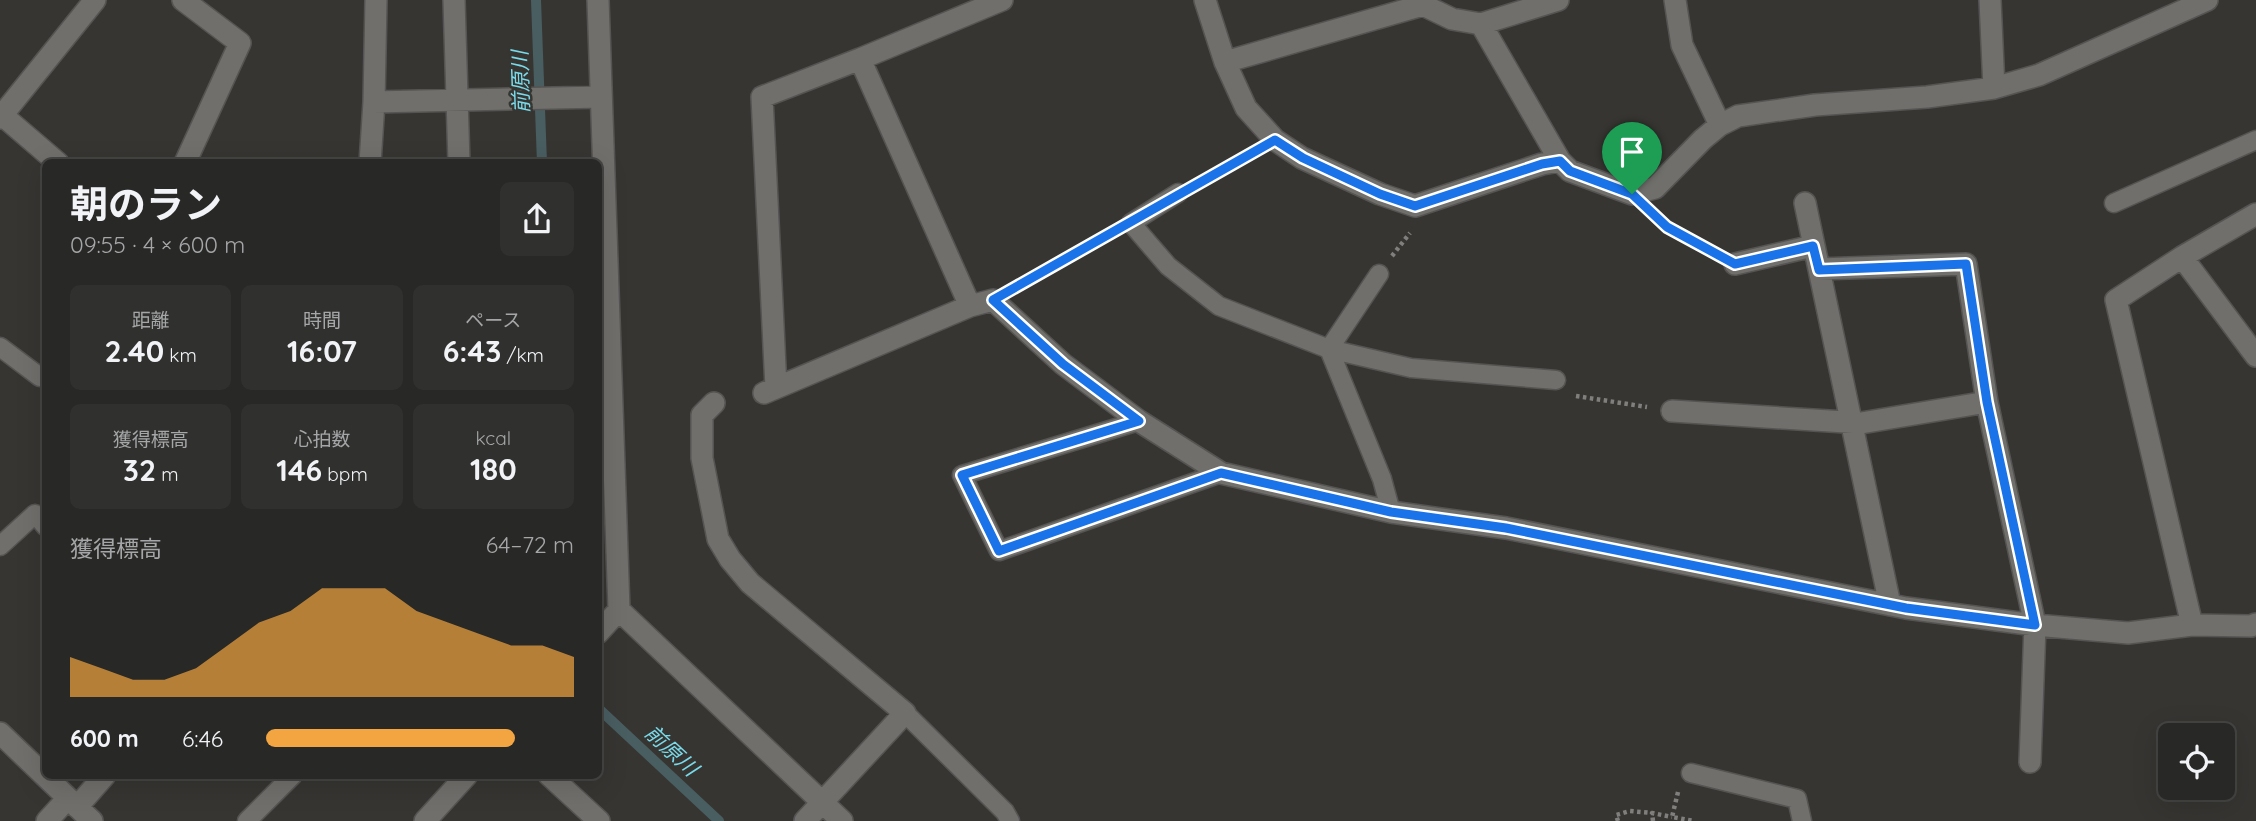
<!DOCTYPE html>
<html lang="ja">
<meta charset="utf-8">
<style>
body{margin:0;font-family:Quicksand,"Noto Sans JP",sans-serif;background:#30302e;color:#f1f3f6;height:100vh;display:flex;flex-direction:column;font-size:26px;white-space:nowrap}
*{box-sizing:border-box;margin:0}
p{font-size:23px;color:#a5a6a7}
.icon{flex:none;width:38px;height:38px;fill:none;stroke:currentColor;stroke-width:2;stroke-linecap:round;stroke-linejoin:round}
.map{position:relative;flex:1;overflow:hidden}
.side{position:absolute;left:42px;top:159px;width:560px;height:620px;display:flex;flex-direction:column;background:#282826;border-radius:10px;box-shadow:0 7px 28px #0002,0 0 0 2px #444443}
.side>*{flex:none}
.fabs{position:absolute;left:2158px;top:723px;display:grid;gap:14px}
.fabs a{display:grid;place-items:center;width:77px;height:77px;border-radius:10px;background:#282826;box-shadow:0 7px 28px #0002,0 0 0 2px #444443;font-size:35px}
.pin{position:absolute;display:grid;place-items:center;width:60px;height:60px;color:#fff;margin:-72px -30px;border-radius:50% 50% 50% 0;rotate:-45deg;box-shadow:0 0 7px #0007}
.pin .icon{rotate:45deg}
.round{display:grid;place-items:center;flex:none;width:74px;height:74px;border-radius:10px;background:#30302e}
.headline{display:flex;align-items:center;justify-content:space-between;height:119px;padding:0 28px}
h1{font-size:38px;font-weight:700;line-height:52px}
.metrics{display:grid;grid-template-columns:repeat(3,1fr);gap:10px;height:119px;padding:7px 28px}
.metrics div{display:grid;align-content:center;border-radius:10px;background:#30302e;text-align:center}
.metrics b{font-size:30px;font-weight:700}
.metrics small{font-size:19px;font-weight:400}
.metrics p{font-size:19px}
.chart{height:196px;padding:14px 28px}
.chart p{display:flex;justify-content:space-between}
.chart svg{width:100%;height:126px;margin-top:7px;fill:#f2a541;opacity:.7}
ul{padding:0 28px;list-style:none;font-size:23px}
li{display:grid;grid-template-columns:112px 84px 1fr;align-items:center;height:52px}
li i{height:18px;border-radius:9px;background:#f2a541}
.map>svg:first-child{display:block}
</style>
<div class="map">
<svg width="2256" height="821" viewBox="0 0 2256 821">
<rect width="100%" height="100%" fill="#363532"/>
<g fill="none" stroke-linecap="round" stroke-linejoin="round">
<path stroke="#495e61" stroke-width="10" d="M536 0 542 163
M598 708 719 821"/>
<defs>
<path id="lane" d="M1178 193 1131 223 1168 266 1219 306 1329 349 1411 368 1556 380
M2114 203 2256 140
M1379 274 1329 349 1382 479 1391 512
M0 347 40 377
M1139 421 962 475 999 551 1221 473
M0 546 35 514 46 527
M905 713 1005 812 1010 821
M1691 773 1797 799 1802 821
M247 821 293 775"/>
<path id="street" d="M183 0 240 43 185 163
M454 0 459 163
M598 0 619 610 842 821
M1205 0 1225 62 1246 108 1275 140 1302 158 1380 194 1415 206 1542 164 1560 161
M1675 0 1682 45 1720 125
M1990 0 1994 88
M1481 24 1558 0
M1225 62 1423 5 1452 19 1481 24 1560 161 1570 171 1632 194 1655 188 1703 139 1720 125 1738 116 1815 105 1927 97 1994 88 2039 75 2207 0
M374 102 601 97
M2 115 58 163
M0 118 95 0
M370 163 374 102 376 0
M1805 203 1890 605
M2182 257 2256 356
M1735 264 1813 246
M1819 269 1966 264 1987 402 2035 625 2030 762
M970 306 860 59 1002 0
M776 388 762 97 860 59
M764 393 970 306 993 300 1063 364 1139 421 1221 473 1391 512 1506 528 1906 608 2035 625 2128 633 2192 625 2251 626 2256 624
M714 403 702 415V458L718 539 730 559 750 583 905 713 805 821
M1672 411 1861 423 1987 402
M2192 625 2116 300 2182 257 2256 214
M598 633 619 610
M0 733 92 821
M549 775 599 821
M77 807 105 775
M47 821 68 798
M425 821 467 775"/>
</defs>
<use href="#lane" stroke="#555452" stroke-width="21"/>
<use href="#street" stroke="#555452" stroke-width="24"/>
<path stroke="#807f7d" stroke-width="4.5" stroke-dasharray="3.5 3.5" stroke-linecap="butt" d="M1200 181 1251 153
M1656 216 1667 227 1714 252
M1392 256 1410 233
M1018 286 1111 234
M1576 396 1647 407
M1678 792 1672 817 1694 821
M1618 821 1616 815 1630 811 1652 813
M1653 821 1652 813 1672 817"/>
<use href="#lane" stroke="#716f6c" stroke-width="18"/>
<use href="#street" stroke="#716f6c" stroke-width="21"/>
</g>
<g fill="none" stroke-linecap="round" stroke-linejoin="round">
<defs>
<path id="route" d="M1275 140 1303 158 1380 194 1415 206 1542 164 1560 161 1570 171 1632 194 1667 227 1735 264 1813 246 1819 270 1966 264 1987 402 2035 625 1906 608 1506 528 1391 512 1221 473 999 551 962 475 1139 421 1063 364 993 300Z"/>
</defs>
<use href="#route" stroke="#fff" stroke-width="14"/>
<use href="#route" stroke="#1a73e8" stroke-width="9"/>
</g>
<g text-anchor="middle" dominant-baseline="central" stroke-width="5" stroke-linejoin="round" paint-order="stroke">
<g font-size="21" font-style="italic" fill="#79daea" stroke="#363532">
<text transform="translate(520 82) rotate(-92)">前原川</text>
<text transform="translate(672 750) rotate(43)">前原川</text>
</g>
</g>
</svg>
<div class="fabs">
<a><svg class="icon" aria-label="locate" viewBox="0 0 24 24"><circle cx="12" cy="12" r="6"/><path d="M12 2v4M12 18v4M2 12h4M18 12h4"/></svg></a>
</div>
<div class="pin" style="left:1632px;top:194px;background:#1e9e55"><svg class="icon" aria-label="arrive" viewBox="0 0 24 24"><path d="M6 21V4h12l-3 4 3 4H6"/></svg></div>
<section class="side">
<div class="headline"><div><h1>朝のラン</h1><p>09:55 · 4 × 600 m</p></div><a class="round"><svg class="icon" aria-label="share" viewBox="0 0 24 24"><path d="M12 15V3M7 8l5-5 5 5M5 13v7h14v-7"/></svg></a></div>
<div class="metrics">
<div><p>距離</p><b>2.40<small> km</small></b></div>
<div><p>時間</p><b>16:07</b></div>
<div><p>ペース</p><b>6:43<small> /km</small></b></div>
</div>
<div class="metrics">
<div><p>獲得標高</p><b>32<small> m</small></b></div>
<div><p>心拍数</p><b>146<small> bpm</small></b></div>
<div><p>kcal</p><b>180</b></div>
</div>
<div class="chart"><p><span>獲得標高</span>64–72 m</p>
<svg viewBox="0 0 160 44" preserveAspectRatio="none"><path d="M0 44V30L10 34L20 38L30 38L40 34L50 26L60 18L70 14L80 6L90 6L100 6L110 14L120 18L130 22L140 26L150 26L160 30V44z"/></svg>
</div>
<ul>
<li><b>600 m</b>6:46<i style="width:81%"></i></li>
</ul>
</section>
</div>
